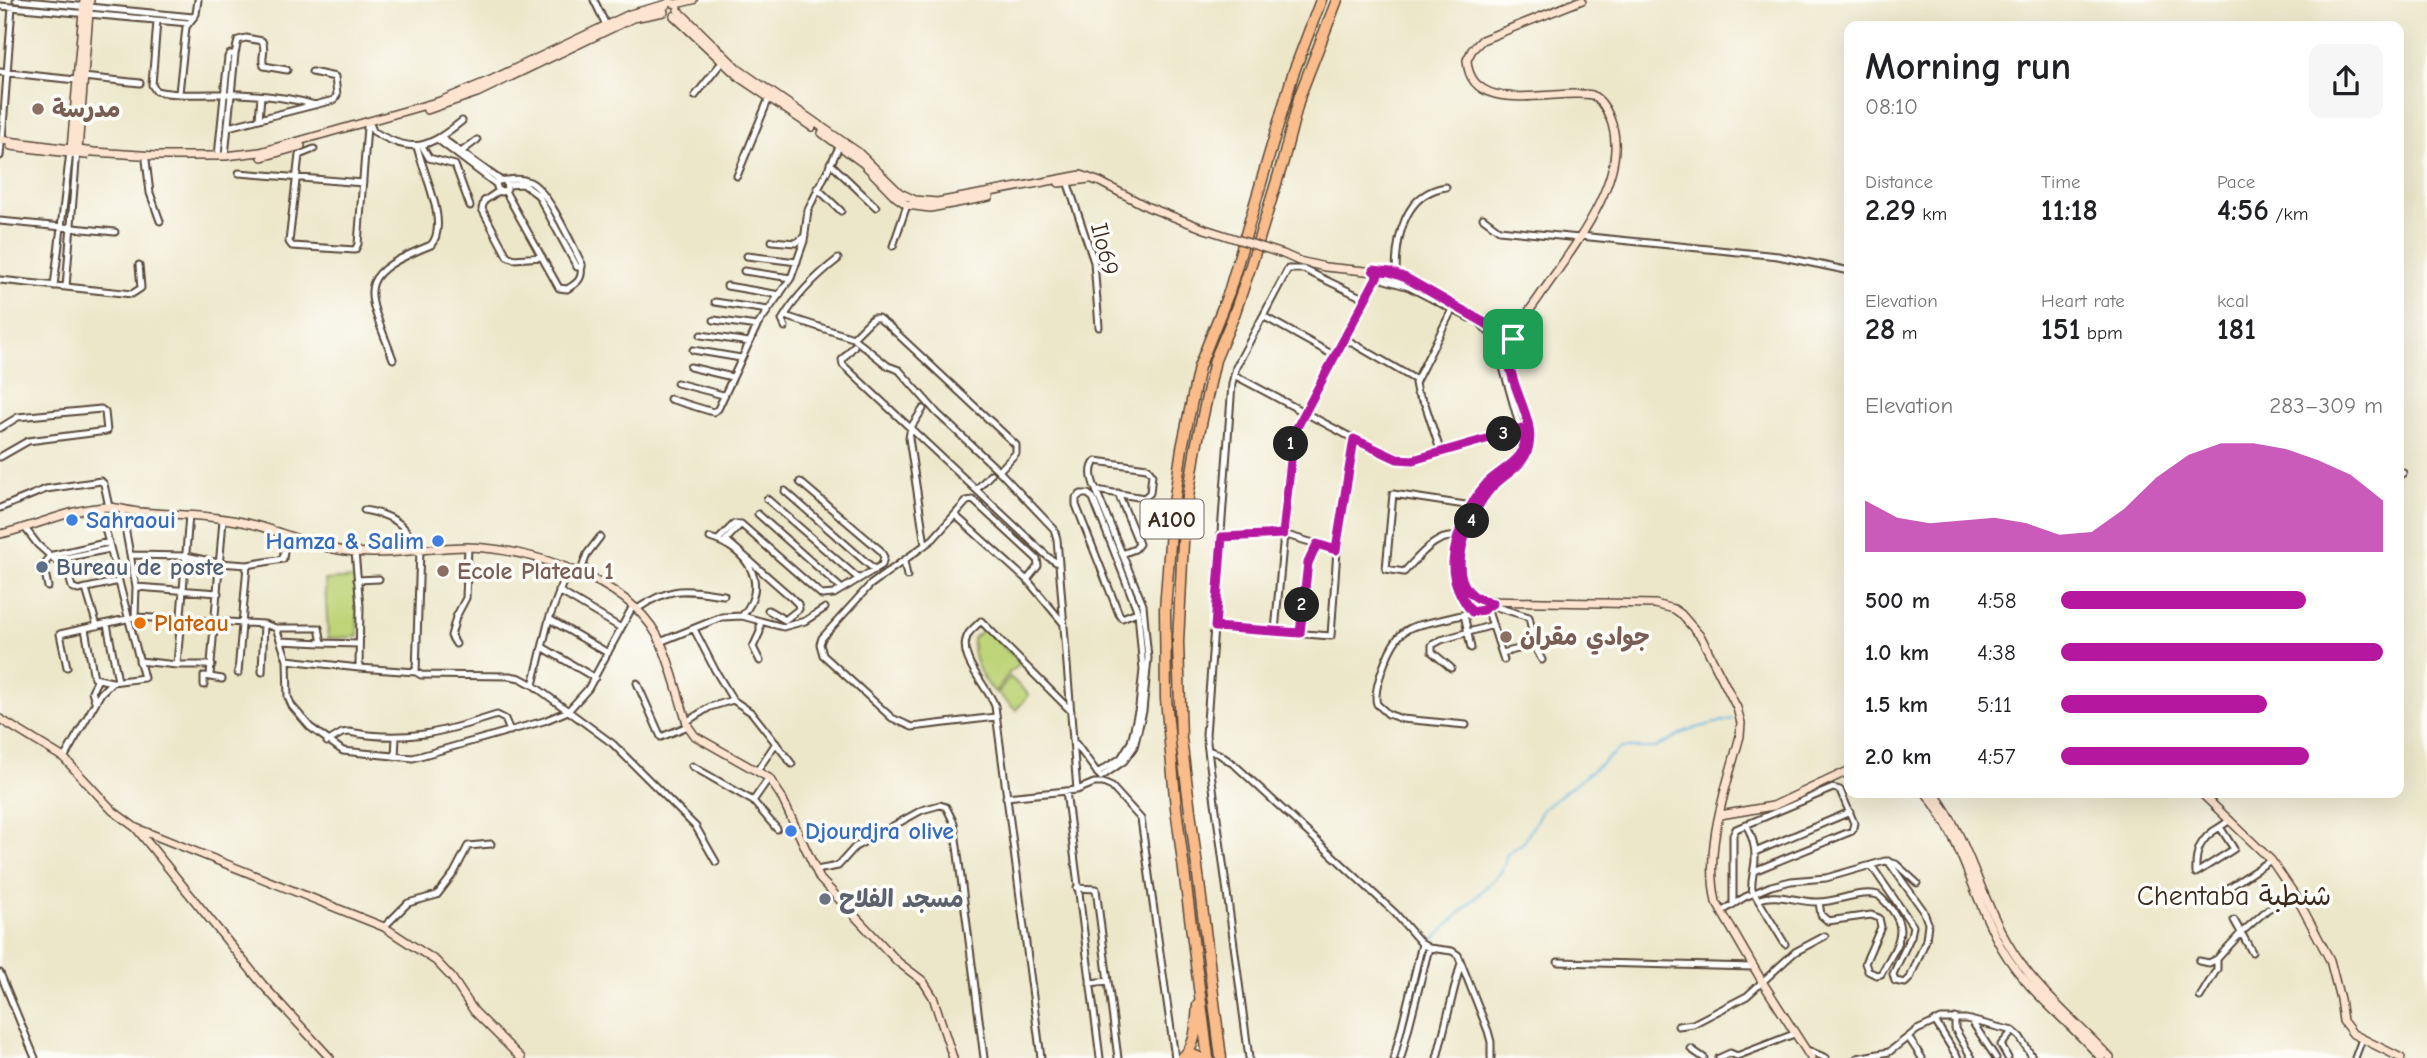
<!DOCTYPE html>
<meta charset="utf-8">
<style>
body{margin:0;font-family:"Comic Neue","Playpen Sans Arabic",sans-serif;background:#f6f6f6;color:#202124;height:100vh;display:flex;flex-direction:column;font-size:26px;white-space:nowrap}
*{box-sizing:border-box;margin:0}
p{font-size:23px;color:#757577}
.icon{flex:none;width:38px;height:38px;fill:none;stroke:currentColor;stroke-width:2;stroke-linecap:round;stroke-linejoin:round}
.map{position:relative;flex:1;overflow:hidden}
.details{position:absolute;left:1844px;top:21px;width:560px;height:777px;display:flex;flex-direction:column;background:#fff;border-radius:14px;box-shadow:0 7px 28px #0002}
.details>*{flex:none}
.pin{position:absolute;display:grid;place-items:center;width:60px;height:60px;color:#fff;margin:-30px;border-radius:14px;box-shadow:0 4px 10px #0006}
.km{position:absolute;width:35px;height:35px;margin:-18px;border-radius:50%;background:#222;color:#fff;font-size:19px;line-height:35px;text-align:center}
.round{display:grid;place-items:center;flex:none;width:74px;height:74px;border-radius:14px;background:#f6f6f6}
.summary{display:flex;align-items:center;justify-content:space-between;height:119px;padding:0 21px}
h1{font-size:38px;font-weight:700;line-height:52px}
.metrics{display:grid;grid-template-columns:repeat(3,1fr);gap:10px;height:119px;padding:7px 21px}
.metrics div{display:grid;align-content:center}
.metrics b{font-size:30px;font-weight:700}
.metrics small{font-size:19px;font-weight:400}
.metrics p{font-size:19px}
.chart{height:196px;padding:14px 21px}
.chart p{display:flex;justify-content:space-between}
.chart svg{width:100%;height:126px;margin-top:7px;fill:#b5179e;opacity:.7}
ul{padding:0 21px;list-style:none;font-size:23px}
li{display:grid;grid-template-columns:112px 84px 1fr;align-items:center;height:52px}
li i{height:18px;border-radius:9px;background:#b5179e}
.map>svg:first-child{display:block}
</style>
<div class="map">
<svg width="2427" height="1058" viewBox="0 0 2427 1058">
<rect width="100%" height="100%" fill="#fdfcf7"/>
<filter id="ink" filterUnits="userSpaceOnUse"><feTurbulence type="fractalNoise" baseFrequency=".0143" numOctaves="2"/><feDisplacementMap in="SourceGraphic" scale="14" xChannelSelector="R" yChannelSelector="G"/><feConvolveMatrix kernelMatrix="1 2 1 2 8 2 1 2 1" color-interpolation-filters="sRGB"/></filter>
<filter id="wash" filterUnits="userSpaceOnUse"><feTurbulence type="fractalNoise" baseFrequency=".00686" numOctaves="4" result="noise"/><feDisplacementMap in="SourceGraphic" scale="28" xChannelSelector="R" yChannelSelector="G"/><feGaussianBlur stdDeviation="1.57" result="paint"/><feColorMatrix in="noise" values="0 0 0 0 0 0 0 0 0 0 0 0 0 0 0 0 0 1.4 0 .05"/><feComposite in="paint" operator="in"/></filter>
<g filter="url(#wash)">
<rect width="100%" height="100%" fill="#ede7ca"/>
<path fill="#bed478" stroke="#7c7f4b" stroke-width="2" d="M356 578 358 637 328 638 325 580Z
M984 629 1021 663 1010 672 995 692C981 679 971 658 973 638Z
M1010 677 1029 695 1016 710 997 693Z"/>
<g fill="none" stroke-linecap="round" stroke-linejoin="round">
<path stroke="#65b6e0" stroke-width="2" d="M1430 943 1502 871 1507 854 1524 842 1543 809 1621 748H1655L1688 730 1732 719"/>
</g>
</g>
<g filter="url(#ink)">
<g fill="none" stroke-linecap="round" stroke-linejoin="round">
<defs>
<path id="street" d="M16 0 193 17
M594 0 606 25
M0 6 188 23
M157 21 152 85 156 91C183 97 211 93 239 94 264 95 291 98 315 105
M0 72 76 80
M83 77 140 83
M179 93 186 27 196 14 198 0
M695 96 722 62
M259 119 261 96
M371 126 373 131C413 155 428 148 462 121
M228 127 334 100 337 95 335 77 312 72
M440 137 500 180
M437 139 496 184
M2 140 12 7
M422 146 429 158 455 165 470 206
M314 149 299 155 289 242 292 246 355 250 358 244 367 127
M461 152 477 140
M0 156 1 145
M218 156 228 57 230 54H235
M225 156 235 54 238 40 246 38 262 41C267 49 260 58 264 66L287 70
M146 160 150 193 160 221
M830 163 876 207
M239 173 363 183
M737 176 769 98
M1067 181 1094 262 1099 327
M506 182 507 189 501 192 498 190 496 184 498 181C508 180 519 177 530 182 548 190 572 245 582 264V267H577L538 195 523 184 508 185
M817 188 841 211
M499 191 484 201 482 209 507 256 514 259 542 257
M505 191 559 288 567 289C576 284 583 279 581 268
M1483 218 1499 230 1579 238
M0 221 115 232
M1580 236 1778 256 1850 271
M772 241 796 243 805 236
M893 246 907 205
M747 256 797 262
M744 271 791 278
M1375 272 1385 280 1409 287 1469 318
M1396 274C1396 238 1404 193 1446 187
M0 280 132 294 141 288 139 265
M54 286 70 152
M727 286 780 295
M66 287 77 150
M715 302 768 310
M785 316 853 338 888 366 899 370 937 413 999 471 1054 529 1057 539 1077 790
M1263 316 1335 356
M714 320 757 326
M785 327 782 320C796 296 816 276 838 259
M701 335 749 342
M853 338 873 318H878L890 327 1016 445V453L999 471
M1344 338 1416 380
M854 346 842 360 843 365 1048 557 1059 564
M693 350 741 358
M393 359C367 289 351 277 431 245 450 224 422 171 417 146
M690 367 732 377
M1234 375 1371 448 1397 459 1413 460 1441 453 1521 429
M677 383 723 395
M670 399 713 412 718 409 757 326 791 278 804 241 808 210 841 143
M923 409 911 427 909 438 925 545 870 585 822 638 820 644 823 655 892 718 912 727 996 717
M0 428 18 417 101 409 105 412 107 431 28 441 0 457
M1441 453 1425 404 1417 393 1415 383 1452 310
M2399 476 2403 473
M977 489 991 474
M1096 490C1092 481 1088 469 1096 461L1147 468 1152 474 1150 493 1144 498 1096 490 1143 605 1148 658 1143 711 1134 747 1124 761 1101 777
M785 491 875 570
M1118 493 1139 544 1135 549 1122 554
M1081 494H1088L1093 498 1136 607 1137 612 1122 618 1119 614 1076 505V498Z
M767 499 859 579
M0 508 46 489 101 481 104 484 109 507
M364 510C388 514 409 523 414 549
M122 511 136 587 135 617
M758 514 842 589
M955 515 1029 582 1064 624
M741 524 822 595 834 594 882 565 884 557 880 550 800 482
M25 528 38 545 55 560 110 549
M1222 537 1283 534 1337 550
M710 538C748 549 770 584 742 616
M1459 538C1437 531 1418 558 1404 572L1386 569 1393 494 1472 506
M718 540 734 524H741
M726 540 791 597 798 604 799 609 785 620 768 610
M724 542 741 524
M925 545 933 539 967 501 973 500 1037 559 1038 566 1027 580
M420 549 416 672 421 675 510 676 520 678 533 685 613 744 696 827 716 862
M355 552 360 606 359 668
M130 555 186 556 219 563 247 565 283 559 286 535
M64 559 72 587 78 590 119 581
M904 561 907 576
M580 574 587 554 600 537
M357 580 379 579
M48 587 44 567 49 556 109 542
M136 587 218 593
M86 589 97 626
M559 591 621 628
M1490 605 1529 617 1536 649 1542 660
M1487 608 1504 660
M637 609C672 585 684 590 724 595
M1472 612C1461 598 1452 580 1453 562 1455 535 1470 501 1488 482 1501 469 1521 461 1524 442L1495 339 1481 324
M1464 614 1471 648
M549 619 608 653
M760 621V632L753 647 760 661
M107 624 118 681
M1215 627 1331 636 1337 550 1354 439
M276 628 287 660 288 697 292 706 310 727 343 751 413 758 544 721 568 711 588 689 633 606
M85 629 94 678 112 682
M694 629 715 670 733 700 752 713 792 764
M1275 631 1293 437 1378 275
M1300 633 1308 563 1317 544
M281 641 322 643
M660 642 722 617 742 616 783 627 805 621 825 608
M456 644 451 636 456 617 466 598 468 547
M544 648 595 678
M1502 653 1535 645
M287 660 359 668 416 672
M139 661 177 665H212
M177 665 189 515
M67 667 60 634 135 617 264 624 276 628H319L322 643 359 644
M1451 668 1432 652V645L1441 640 1493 625
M262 672 264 624
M238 673 247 565
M210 675 223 520
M637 683 661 737 688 726
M204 685V676L222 679
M533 685 549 619 568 569
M95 701 92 691 98 679
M686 722 710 707 733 700
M1466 725 1402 719 1388 714 1377 704C1372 691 1388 651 1397 639 1401 633 1407 629 1415 626L1483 610 1493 603
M327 742 342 733 349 732C405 743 444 732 497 715L505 719 510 731
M1076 744 1099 775
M1208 750 1219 754 1236 766 1395 913 1422 944 1429 948 1452 951 1458 955 1488 1031 1491 1042V1058
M395 757 396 737
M64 758 101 693 112 682 144 678 100 509
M692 766 753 801 777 829
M757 771 776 743
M1097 773 1121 758 1131 742 1139 707 1143 670 1138 612
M1066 791 1100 1058
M1006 797 1077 790 1094 783H1103L1112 787 1141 819 1175 1058
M753 801 769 778
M1746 824C1753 837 1757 853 1754 868 1753 876 1751 882 1752 890L1785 944
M1755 852 1850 812
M1871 865 1913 926 1911 936 1893 974 1895 981 1905 983 1910 978 1926 940 1928 923 1923 910 1888 861
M816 870 838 866 855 847 922 810 940 805 946 807 954 823 984 1058
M2196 873 2234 849 2220 827 2230 820
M2196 873C2195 851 2200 838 2220 827
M1077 888 1096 889 1118 1058
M2216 896 2271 860
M1758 900C1775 891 1800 903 1818 902 1838 902 1859 890 1878 895 1913 926 1900 940 1881 974L1876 975 1868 971 1865 963 1881 927 1879 918 1871 915 1828 921 1821 915 1819 902
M1733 904V835L1736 829 1833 788 1840 790 1854 823 1852 831 1754 871
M1721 912 1745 897 1771 886 1791 881 1826 878 1885 861 1896 864 1917 883
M2234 920 2252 952
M384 927 408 903 437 895 454 873 468 846 491 844
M2199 961 2209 963 2217 959
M1558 962 1753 967
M0 973 35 1058
M1090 983 1108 981
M2200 997 2217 969V959L2241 933 2268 909 2296 896
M1955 1018V1029L1972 1058
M1971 1020 1996 1058
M1935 1021 1958 1058
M1678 1026 1693 1024 1747 996 1795 952 1825 936
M1908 1037 1922 1058
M1691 1049 1704 1058
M1807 1050 1826 1058
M1041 1058 995 706C988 686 954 656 969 633 972 629 977 625 981 621L1071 711
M1249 1058 1206 735 1232 384 1236 367 1288 269H1303L1365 299
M1394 1058 1422 944
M1401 1058 1429 948
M1437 1058 1460 966
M1719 1058 1730 1053 1737 1056 1794 1034
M1857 1058 1889 1052 1917 1030 1941 1019H1966L2013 1031
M2008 1058 2001 1045 2013 1031 2020 1037 2033 1058
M2355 1058 2362 1039"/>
<path id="secondary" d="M1582 0 1482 40 1472 50 1467 60C1470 118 1555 88 1592 95 1603 101 1608 112 1612 124 1630 181 1567 255 1537 300 1527 314 1515 329 1511 346 1501 379 1538 417 1528 449 1523 467 1504 473 1492 486 1476 504 1455 550 1460 574 1463 587 1472 595 1484 601L1655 604 1674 609 1681 614 1701 637 1737 708 1741 723 1740 736C1726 788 1704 847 1716 902L1763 983 1811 1058
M665 6 669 2 676 4 693 0
M678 10 738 69 858 152 900 193 915 200 937 202 1081 175 1100 182 1148 207 1205 229
M674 16 740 78 812 127
M427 110 477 93 633 18 664 12
M822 133 864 164 896 197 907 205 930 208 989 197
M0 140 94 152 156 156H225L260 152 440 101 493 79 630 14 667 4
M11 146 86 155
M71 149 84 0
M78 150 90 0
M262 157 301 146
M1059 183 1089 179
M1283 254 1299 261 1325 267 1396 274 1513 339
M0 534C35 527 70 508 108 507 117 507 129 511 139 512 177 515 218 515 255 525 285 533 314 547 346 551 386 557 427 547 467 547 529 548 626 579 657 635 671 661 678 697 688 726L695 736 769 778 781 796 820 879 898 962 923 981 933 997 953 1058
M0 719 64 758 113 811 136 828 263 985 330 1058
M1926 793C1963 841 1972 896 2001 947 2027 992 2068 1020 2101 1058
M1934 793C1968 838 1979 894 2007 942 2033 988 2075 1020 2110 1058
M2201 793 2271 860 2297 898 2330 960 2340 999 2343 1021 2353 1034 2401 1058
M1720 815 1773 806 1850 770
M136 828 384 927 436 961 452 978 474 1011 521 1058"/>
<path id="highway" d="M1182 1058C1197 1046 1196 1024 1198 1005
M1186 1058 1193 1055 1200 1058
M1208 1058 1176 808 1166 699 1165 609 1172 517 1182 448 1199 367 1229 292 1293 74 1321 0
M1221 1058 1181 739 1178 642 1184 523 1196 447 1215 360 1234 315 1251 265 1283 161 1300 95 1337 0"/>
</defs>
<use href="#street" stroke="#564638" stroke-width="9"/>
<use href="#secondary" stroke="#564638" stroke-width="10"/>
<use href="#highway" stroke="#564638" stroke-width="13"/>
<use href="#street" stroke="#fff" stroke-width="5"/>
<use href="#secondary" stroke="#fde4d0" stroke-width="7"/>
<use href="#highway" stroke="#f9bc8a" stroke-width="10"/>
<defs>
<path id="secondary-bridge" d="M1205 229 1283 254"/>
</defs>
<use href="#secondary-bridge" stroke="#564638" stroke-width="10" stroke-linecap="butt"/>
<use href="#secondary-bridge" stroke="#fde4d0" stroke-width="7"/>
</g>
</g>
<g fill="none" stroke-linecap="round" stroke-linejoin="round" filter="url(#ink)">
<defs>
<path id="route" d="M1373 270 1390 272 1406 278 1513 339C1497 376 1539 415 1528 449 1522 469 1500 476 1488 492 1466 520 1436 594 1493 603L1483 610 1472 612C1461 598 1452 581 1453 562 1455 536 1469 502 1487 483 1497 473 1512 466 1520 455 1526 446 1524 438 1521 429L1413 460 1397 459 1354 439 1336 550 1317 544 1308 563 1300 633 1215 627 1222 537 1283 534 1294 433 1378 275Z"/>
</defs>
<use href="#route" stroke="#fff" stroke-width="14"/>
<use href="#route" stroke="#b5179e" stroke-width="9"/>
</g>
<g fill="#8d6e63" stroke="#fdfcf7" stroke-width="2.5">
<circle cx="38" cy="109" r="7"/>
<circle cx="443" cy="571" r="7"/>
<circle cx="1506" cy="637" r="7"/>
</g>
<g fill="#3f7fe0" stroke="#fdfcf7" stroke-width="2.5">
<circle cx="72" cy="520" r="7"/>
<circle cx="438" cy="541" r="7"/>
<circle cx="791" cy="831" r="7"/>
</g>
<circle fill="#5c6f8a" stroke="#fdfcf7" stroke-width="2.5" cx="42" cy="567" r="7"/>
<circle fill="#e8710a" stroke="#fdfcf7" stroke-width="2.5" cx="140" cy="623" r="7"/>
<circle fill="#6b7280" stroke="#fdfcf7" stroke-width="2.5" cx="825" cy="899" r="7"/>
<g text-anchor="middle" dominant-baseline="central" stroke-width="7" stroke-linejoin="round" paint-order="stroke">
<rect fill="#fdfcf7" stroke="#75695f" stroke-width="2" x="1140.5" y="499.5" width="63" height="39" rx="5"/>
<g font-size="23" font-weight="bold" fill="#3b2a1e">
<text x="1172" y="519">A100</text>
</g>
<g font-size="24" font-weight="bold" fill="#785e54" stroke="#fdfcf7" text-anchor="start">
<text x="52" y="109">مدرسة</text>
<text x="457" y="571">Ecole Plateau 1</text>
<text x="1520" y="637">جوادي مقران</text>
</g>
<g font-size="24" fill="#3b2a1e" stroke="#fdfcf7">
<text transform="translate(1105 249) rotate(76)">Ilo69</text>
</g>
<g font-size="24" font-weight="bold" fill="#366cbe" stroke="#fdfcf7" text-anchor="start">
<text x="86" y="520">Sahraoui</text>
<text x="424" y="541" text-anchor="end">Hamza &amp; Salim</text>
<text x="805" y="831">Djourdjra olive</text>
</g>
<g font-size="24" font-weight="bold" fill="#4e5e75" stroke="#fdfcf7" text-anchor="start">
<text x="56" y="567">Bureau de poste</text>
</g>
<g font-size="24" font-weight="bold" fill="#c56008" stroke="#fdfcf7" text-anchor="start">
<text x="154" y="623">Plateau</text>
</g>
<g font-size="24" font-weight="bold" fill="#5b616d" stroke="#fdfcf7" text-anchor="start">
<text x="839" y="899">مسجد الفلاح</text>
</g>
<g font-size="28" fill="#3b2a1e" stroke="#fdfcf7">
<text x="2234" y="896">Chentaba شنطبة</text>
</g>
</g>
</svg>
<div class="pin" style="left:1513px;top:339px;background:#1e9e55"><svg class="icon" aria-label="arrive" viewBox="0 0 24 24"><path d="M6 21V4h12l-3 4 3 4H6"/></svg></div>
<b class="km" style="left:1291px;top:444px">1</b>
<b class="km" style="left:1302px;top:605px">2</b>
<b class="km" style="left:1504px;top:434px">3</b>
<b class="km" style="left:1472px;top:521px">4</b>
<section class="details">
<div class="summary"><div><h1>Morning run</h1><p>08:10</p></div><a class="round"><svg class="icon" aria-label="share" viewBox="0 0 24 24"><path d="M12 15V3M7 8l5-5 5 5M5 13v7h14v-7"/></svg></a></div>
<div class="metrics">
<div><p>Distance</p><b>2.29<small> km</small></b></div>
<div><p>Time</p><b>11:18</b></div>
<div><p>Pace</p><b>4:56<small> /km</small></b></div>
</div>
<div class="metrics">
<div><p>Elevation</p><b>28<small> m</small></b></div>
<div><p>Heart rate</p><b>151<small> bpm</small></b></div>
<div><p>kcal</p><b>181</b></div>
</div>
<div class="chart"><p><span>Elevation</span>283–309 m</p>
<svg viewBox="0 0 160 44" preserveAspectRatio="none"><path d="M0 44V26L10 32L20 34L30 33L40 32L50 34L60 38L70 37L80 29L90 18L100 10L110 6L120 6L130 8L140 12L150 17L160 26V44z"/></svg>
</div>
<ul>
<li><b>500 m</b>4:58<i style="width:76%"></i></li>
<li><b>1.0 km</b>4:38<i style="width:100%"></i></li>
<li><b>1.5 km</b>5:11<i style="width:64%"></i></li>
<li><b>2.0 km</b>4:57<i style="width:77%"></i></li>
</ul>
</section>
</div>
